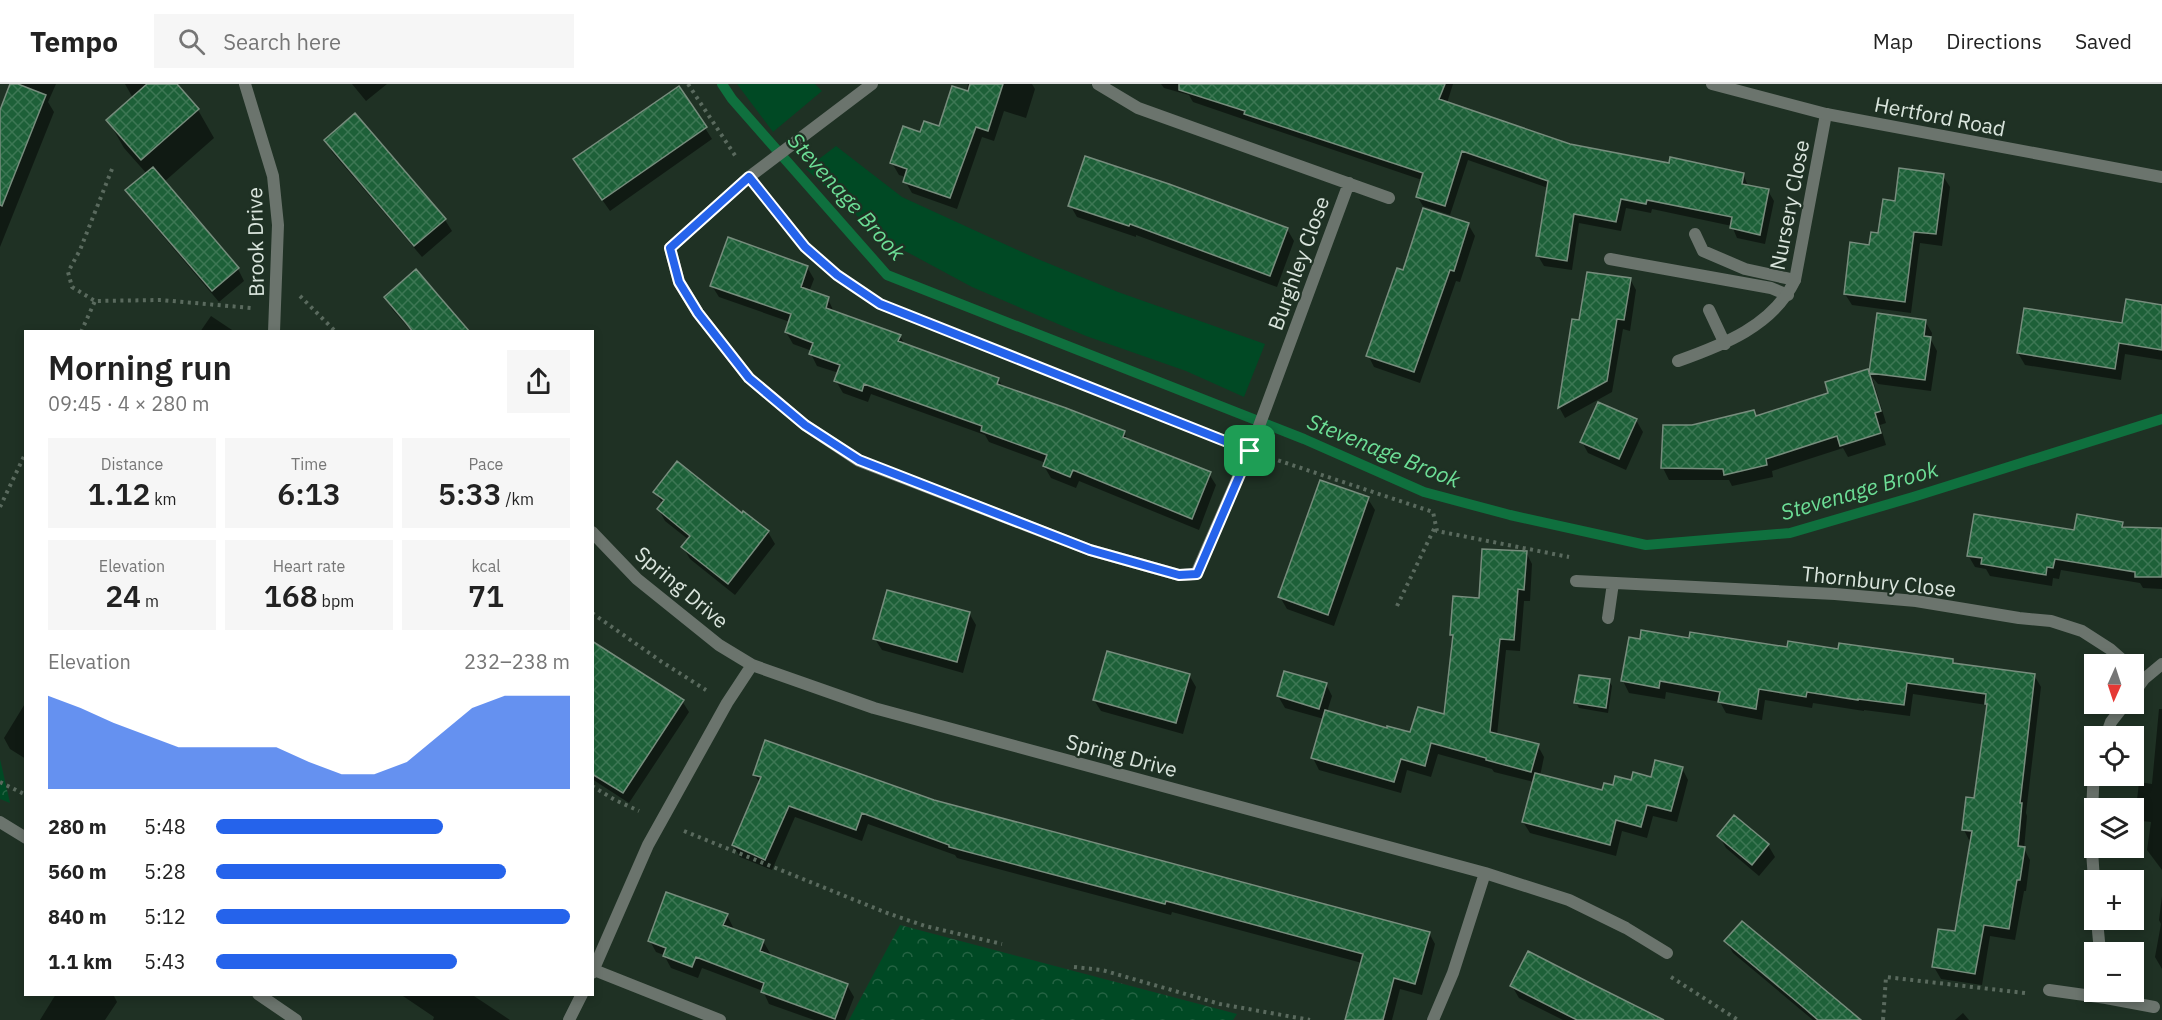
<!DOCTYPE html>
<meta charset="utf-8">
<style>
body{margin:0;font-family:"IBM Plex Sans",sans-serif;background:#f6f6f6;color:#222;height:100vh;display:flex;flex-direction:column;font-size:22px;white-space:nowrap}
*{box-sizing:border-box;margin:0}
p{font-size:20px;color:#767676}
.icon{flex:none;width:33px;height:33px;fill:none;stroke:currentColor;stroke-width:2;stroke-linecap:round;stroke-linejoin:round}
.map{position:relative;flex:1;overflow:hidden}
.panel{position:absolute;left:24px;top:246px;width:570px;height:666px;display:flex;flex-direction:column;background:#fff;border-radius:0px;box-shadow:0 3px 9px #0003}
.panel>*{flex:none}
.needle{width:39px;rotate:183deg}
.tools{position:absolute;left:2084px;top:570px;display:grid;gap:12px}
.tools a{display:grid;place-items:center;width:60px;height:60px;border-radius:0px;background:#fff;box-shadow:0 3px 9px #0003;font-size:30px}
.pin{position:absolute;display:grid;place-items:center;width:51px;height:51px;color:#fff;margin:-26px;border-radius:12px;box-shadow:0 3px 9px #0006}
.round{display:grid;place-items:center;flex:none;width:63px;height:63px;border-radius:0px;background:#f6f6f6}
.overview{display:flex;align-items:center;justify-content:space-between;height:102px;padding:0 24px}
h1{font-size:33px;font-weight:600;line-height:45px}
.figures{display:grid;grid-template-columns:repeat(3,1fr);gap:9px;height:102px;padding:6px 24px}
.figures div{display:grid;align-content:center;border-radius:0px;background:#f6f6f6;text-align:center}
.figures b{font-size:30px;font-weight:600}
.figures small{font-size:16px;font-weight:400}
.figures p{font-size:16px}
.chart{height:168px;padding:12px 24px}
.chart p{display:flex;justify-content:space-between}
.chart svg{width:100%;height:108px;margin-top:6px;fill:#2563eb;opacity:.7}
ul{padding:0 24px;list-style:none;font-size:20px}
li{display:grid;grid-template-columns:96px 72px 1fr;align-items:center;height:45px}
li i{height:15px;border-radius:8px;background:#2563eb}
header{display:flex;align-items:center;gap:36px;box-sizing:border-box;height:84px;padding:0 30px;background:#fff;border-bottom:2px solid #e0e0e0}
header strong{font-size:28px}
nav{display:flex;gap:33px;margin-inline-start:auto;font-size:21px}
.search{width:420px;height:54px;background:#f6f6f6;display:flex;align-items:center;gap:15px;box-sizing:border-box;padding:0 21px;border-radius:0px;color:#767676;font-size:22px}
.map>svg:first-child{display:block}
</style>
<header>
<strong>Tempo</strong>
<div class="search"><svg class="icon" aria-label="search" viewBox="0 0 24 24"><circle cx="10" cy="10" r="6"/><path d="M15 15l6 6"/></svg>Search here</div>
<nav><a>Map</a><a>Directions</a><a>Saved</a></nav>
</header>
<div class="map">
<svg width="2162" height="936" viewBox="0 0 2162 936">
<defs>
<pattern id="forest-crowns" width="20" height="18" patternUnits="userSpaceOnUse" patternTransform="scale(1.5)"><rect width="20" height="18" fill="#004924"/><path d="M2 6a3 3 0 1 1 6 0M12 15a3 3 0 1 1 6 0" fill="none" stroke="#256343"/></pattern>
<pattern id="building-cross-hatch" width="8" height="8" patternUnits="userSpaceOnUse" patternTransform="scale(1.5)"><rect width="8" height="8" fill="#1d6038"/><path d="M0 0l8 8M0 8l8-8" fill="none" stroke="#3d7754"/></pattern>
</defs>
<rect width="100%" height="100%" fill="#1f3124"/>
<path fill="#004924" d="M737 0H815L822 7 773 48Z
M836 62 902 113 1033 173 1118 208 1265 260 1244 313 1186 287 1086 252 972 203 881 154 806 85Z"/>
<path fill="url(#forest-crowns)" d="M0 675 10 719 0 715Z
M900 841 1237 930 1233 936H849Z"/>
<path fill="#0007" d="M12 0H56L48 18 54 28 0 163V29Z
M125 0H175L198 26 214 54 164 98 238 185 244 197 219 218 134 118 127 106 147 90 124 64 108 36 133 14Z
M352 0H387L366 17Z
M968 0H1032L1035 5 1026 34 1004 27 994 57 982 53 957 125 912 109 905 97 906 93 899 91 892 79 921 50 940 44 966 8Z
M1161 0H1453L1447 19 1570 62 1670 81 1743 90 1748 102 1768 107 1774 117 1765 160 1737 154 1732 142 1652 125 1651 129 1626 124 1621 147 1579 139 1572 186 1544 182 1538 172 1548 104 1468 76 1450 131 1423 122 1417 112 1422 96 1193 18 1189 11 1164 4Z
M355 31 445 136 452 147 422 173 332 68 326 56Z
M705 44 712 55 610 127 582 87Z
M1943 92 1950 103 1942 162 1920 159 1911 229 1852 221 1845 210 1896 118Z
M1070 121 1287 145 1294 157 1277 203 1136 151V153L1077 133Z
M1468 140 1475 152 1460 198 1456 197 1420 299 1374 283 1368 271 1404 188Z
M807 183 814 195 809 208 828 215 834 228 900 252 905 261 998 295 1003 303 1124 349 1129 357 1209 390 1216 401 1199 446 1079 397 1076 404 1051 394 1044 382 1046 379 989 358 985 351 871 310 868 318 843 309 836 297 839 289 817 282 811 270 812 267 793 260 786 248 790 238 719 213 712 202Z
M1630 195 1636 206 1630 247 1623 245 1612 308 1565 334 1559 323 1581 238Z
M386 213 468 248H412L392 225Z
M2162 223V276L2125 270 2121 296 2025 281 2018 269 2123 241Z
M1879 231 1925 237 1932 249 1931 256 1937 267 1931 307 1878 300 1872 293 1886 339 1880 341 1886 361 1848 373 1843 364 1772 387 1773 393 1732 402 1729 396H1669L1663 384 1692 343 1757 334 1830 310 1867 287 1870 292Z
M211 232 235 248H200Z
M1636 336 1643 348 1626 386 1588 369 1582 358Z
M655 408 742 431 768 448 775 460 735 511 690 475 683 463 689 456 665 437 659 426 662 419Z
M1368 415 1375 426 1334 542 1287 525 1280 513Z
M2122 439 2125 445H2162V505L2143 504 2140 499 2061 486 2059 495 2053 494 2052 502 1990 492 1986 485 1975 483 1968 471Z
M1526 468 1532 480 1530 517H1524L1520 567 1506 566 1497 651 1538 662 1544 673 1540 692 1603 708 1682 684 1688 696 1677 738 1653 732 1647 754 1622 747 1616 772 1530 749 1523 738 1534 698 1494 688 1492 685 1438 670 1431 693 1407 686 1401 709 1319 686 1313 674 1324 635 1285 624 1278 612 1326 600 1332 612 1327 628 1388 646 1411 650 1445 632 1454 554 1452 550 1481 516Z
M969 529 976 541 963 589 882 566 875 555Z
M1691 556 1952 577 1955 581 2034 591 2041 603 2026 729 2027 732 2024 765 2030 776 2026 807H2024L2015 856 1990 852 1982 901 1941 895 1934 883 1957 849 1970 758 1964 746 1975 715 1987 621 1913 610 1910 632 1864 626V627L1813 619 1812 624 1765 616 1762 636 1726 629 1720 618 1666 608 1665 615 1629 609 1623 597 1641 557Z
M1189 591 1196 603 1183 650 1101 627 1094 616Z
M1609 597 1612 602 1608 629 1579 624 1576 618Z
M682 617 689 628 629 719 592 695V664Z
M26 618V675L10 665 4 654Z
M2159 625H2162V786L2147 766 2151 738 2142 737 2136 725 2139 698 2152 700Z
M754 690 933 717 1429 849 1435 860 1422 911 1400 905 1392 936H1347L1362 879 1172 828 1171 831 957 774 955 771 868 740 862 757 795 733 772 786 740 773 733 761 760 699Z
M1734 733 1768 761 1775 773 1759 792 1726 764 1719 752Z
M2162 812V885L2155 873 2161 840 2159 836Z
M727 831 733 843 732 846 763 857 770 869 769 872 847 901 854 913 845 936H814L769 920 763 907 702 884 698 894 671 884 664 871 656 868 650 857Z
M1726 857 1855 936H1813L1733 869Z
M1512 902 1659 936H1563L1519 914Z
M56 910H113L117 918 105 936H40Z
M400 910H471L510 936H433L434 933Z
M1963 929 1969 936H1955Z"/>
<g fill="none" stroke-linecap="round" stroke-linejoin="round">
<path stroke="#0f703e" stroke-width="10" d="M722 0 732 15 887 191 1304 355 1424 408 1510 431 1646 461 1790 449 1913 413 2162 335"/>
</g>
<path fill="url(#building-cross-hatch)" stroke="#778d7d" stroke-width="1.5" d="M10 0H18L46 11 2 122 0 121V26Z
M147 0H177L199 25 141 76 106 36Z
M970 0H1003L988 47 976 43 950 114 903 98 907 85 890 79 903 42 920 48 924 37 939 42 952 2 968 7Z
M1179 0H1445L1439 15 1570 60 1669 79 1670 73 1744 89 1742 100 1769 105 1760 151 1730 144 1732 133 1647 116 1646 120 1621 115 1616 138 1574 130 1567 177 1536 172 1548 97 1462 67 1445 122 1416 113 1423 89 1244 30 1245 27 1179 6Z
M679 2 707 43 602 116 573 75Z
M355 29 446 135 414 162 324 56Z
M1085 72 1169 100 1288 144 1270 192 1130 140 1129 142 1068 122Z
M153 83 239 184 212 207 125 106Z
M1899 84 1944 90 1936 150 1914 148 1905 218 1844 210 1850 158 1869 161 1871 148 1878 149 1883 115 1895 117Z
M1423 124 1469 139 1454 187 1450 186 1414 288 1366 272 1397 184 1403 186Z
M728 153 808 182 801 203 829 213 826 224 901 251 898 257 999 294 997 300 1066 324 1125 347 1123 353 1211 388 1192 435 1073 386 1070 393 1043 382 1047 371 981 347 982 342 864 300 862 307 834 297 840 281 809 270 813 259 785 248 791 230 710 202Z
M416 185 438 211 470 248H413L406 239 384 213Z
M1587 188 1631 194 1624 236 1617 235 1607 297 1558 324 1572 235 1579 236Z
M2126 215 2162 221V266L2119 259 2115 285 2017 269 2024 224 2122 239Z
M1877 229 1926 236 1924 252 1931 253 1925 296 1869 289Z
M1868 285 1881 327 1875 329 1881 349 1840 362 1837 352 1766 375 1767 381 1724 391 1723 385 1661 384 1663 341H1692L1754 326 1756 332 1828 309 1825 298Z
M1598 318 1637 335 1619 375 1580 358Z
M677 377 742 429 743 427 769 447 728 500 681 463 690 452 657 425 664 416 653 408Z
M1320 396 1369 413 1328 531 1278 513Z
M1974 430 2074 446 2077 430 2123 438 2122 443 2162 444V493H2135V488L2055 475 2053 484 2047 483 2046 491 1981 480 1982 474 1967 472Z
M1482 465 1527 467 1524 506 1518 505 1514 556 1500 555 1490 648 1539 660 1531 688 1486 676V674L1431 659 1425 682 1401 675 1394 698 1311 674 1325 626 1387 644V642L1410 648 1418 623 1444 630 1453 551H1450L1453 512 1479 514Z
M887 506 970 528 957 578 873 555Z
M1641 546 1689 554 1690 548 1787 563 1788 557 1838 565 1839 559 1953 575V579L2035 590 2020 719H2022L2018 762 2025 763 2020 796H2017L2009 845 1984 841 1975 890 1932 883 1938 845 1955 847 1972 747 1962 746 1966 713 1974 714 1987 620H1985L1986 610 1907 599 1904 621 1858 615V616L1807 608 1806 613 1759 605 1756 625 1718 618 1720 608 1660 597 1659 604 1621 597 1629 553 1640 555Z
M592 557 684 616 623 709 592 690Z
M1107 567 1190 590 1176 639 1093 616Z
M1284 587 1327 599 1319 625 1277 612Z
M1579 591 1610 595 1606 624 1574 619Z
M765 656 934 716 1430 848 1415 900 1394 894 1383 936H1345L1363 870 1166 817 1165 820 949 763V761L862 729 856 746 789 722 765 776 732 761 761 693 753 691Z
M1655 676 1683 683 1671 727 1647 721 1641 743 1616 736 1610 761 1522 738 1535 689 1602 706 1604 699 1613 701 1615 692 1631 696 1633 688 1651 693Z
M1734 731 1769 760 1752 781 1717 752Z
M666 808 728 830 723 841 764 856 760 867 848 900 835 935 761 908 764 899 696 873 692 883 663 872 666 864 648 857Z
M1742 837 1800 885 1861 936H1818L1803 923 1724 857Z
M1528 867 1594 901 1664 936H1577L1510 902Z"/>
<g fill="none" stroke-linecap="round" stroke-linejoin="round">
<path stroke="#5a6a5e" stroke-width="4" stroke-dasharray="3 4.5" stroke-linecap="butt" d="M688 0 736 73
M112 85 80 166 68 188 72 203 95 217 161 216 251 224
M763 110 805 163 837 191 880 220 1227 358
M300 212 336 248
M81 248 95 217
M1271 374 1433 428 1437 447 1569 473
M0 423 26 368
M1397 522 1435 443
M592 529 662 578 706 606
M0 698 26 711
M592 702 615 716 639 727
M684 747 887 829 925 842 1002 860
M1074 883 1102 886 1220 920 1310 936
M1671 893 1738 936
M1883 936 1886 893 2025 909"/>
<path stroke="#6b746d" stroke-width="12" d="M1695 150 1703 167 1745 185 1795 196
M670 164 679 198 698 229 749 294 805 341 859 377 1090 466 1179 491 1196 490
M1610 175 1771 204 1788 211
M594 886 720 936"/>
<path stroke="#6b746d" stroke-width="12" d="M245 0 273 92 278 141 274 248
M1098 0 1138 24 1389 114
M670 164 749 93 872 0
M1709 226 1725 260
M1678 277C1723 261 1773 242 1795 196L1826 30
M592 448 637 495 719 561 752 581
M1196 490 1252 361 1349 99
M1576 497 1835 510 1916 517 2019 534 2051 537 2082 547 2110 565 2127 580
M1608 534 1613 499
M2133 610 2144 595 2162 580
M2106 652 2111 638 2125 620
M2094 683 2091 752 2094 796
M1485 789 1569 816 1626 844 1667 869
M2097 836 2100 868
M592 889 648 761 727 619 752 581 874 624 1485 789 1453 889 1433 936
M2049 906 2106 914 2154 923
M569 936 582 910"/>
<path stroke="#6b746d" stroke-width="12" d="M1712 0 1826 30 2162 93
M0 738 26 754
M258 910 296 936"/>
</g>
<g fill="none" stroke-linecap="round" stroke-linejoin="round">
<defs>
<path id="route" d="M749 93 805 163 837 191 880 220 1250 367 1197 490 1179 491 1090 466 859 376 805 341 749 294 698 229 679 198 670 164Z"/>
</defs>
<use href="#route" stroke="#fff" stroke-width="12"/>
<use href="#route" stroke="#2563eb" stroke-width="8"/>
</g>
<g text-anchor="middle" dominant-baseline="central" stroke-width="4.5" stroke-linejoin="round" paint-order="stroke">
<g font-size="21" fill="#dae5dd" stroke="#1f3124">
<text transform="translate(1940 32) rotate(11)">Hertford Road</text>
<text transform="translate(1789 121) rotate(-79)">Nursery Close</text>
<text transform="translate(255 158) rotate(-91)">Brook Drive</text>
<text transform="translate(1298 179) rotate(-70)">Burghley Close</text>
<text transform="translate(1879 497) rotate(6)">Thornbury Close</text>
<text transform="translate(682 503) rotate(40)">Spring Drive</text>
<text transform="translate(1122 671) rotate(15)">Spring Drive</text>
</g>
<g font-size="22" font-style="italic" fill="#6cde96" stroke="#1f3124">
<text transform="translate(847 112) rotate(48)">Stevenage Brook</text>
<text transform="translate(1384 366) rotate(22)">Stevenage Brook</text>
<text transform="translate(1859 406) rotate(-16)">Stevenage Brook</text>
</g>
</g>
</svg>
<div class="tools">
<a><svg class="needle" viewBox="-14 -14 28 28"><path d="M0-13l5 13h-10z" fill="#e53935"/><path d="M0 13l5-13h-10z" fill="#767676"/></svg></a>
<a><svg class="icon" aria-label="locate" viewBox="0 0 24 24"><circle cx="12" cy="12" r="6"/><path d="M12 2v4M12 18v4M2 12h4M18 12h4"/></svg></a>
<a><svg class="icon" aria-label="layers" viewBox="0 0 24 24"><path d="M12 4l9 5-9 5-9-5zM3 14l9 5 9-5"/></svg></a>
<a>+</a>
<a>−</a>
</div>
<div class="pin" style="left:1250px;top:367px;background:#1e9e55"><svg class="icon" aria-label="arrive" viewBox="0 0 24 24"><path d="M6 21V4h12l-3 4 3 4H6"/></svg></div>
<section class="panel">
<div class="overview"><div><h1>Morning run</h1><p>09:45 · 4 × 280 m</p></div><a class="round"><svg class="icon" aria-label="share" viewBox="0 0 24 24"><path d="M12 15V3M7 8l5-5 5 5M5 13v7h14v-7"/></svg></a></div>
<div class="figures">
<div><p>Distance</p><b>1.12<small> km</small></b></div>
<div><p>Time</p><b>6:13</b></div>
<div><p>Pace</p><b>5:33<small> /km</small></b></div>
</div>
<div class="figures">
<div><p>Elevation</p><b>24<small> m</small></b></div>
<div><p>Heart rate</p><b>168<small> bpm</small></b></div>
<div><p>kcal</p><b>71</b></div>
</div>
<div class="chart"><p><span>Elevation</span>232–238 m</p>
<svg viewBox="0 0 160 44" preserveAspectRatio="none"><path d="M0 44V6L10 11L20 17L30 22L40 27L50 27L60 27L70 27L80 33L90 38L100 38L110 33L120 22L130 11L140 6L150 6L160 6V44z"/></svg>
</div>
<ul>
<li><b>280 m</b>5:48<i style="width:64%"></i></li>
<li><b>560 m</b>5:28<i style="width:82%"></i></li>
<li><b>840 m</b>5:12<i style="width:100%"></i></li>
<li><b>1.1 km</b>5:43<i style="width:68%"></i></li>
</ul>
</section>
</div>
